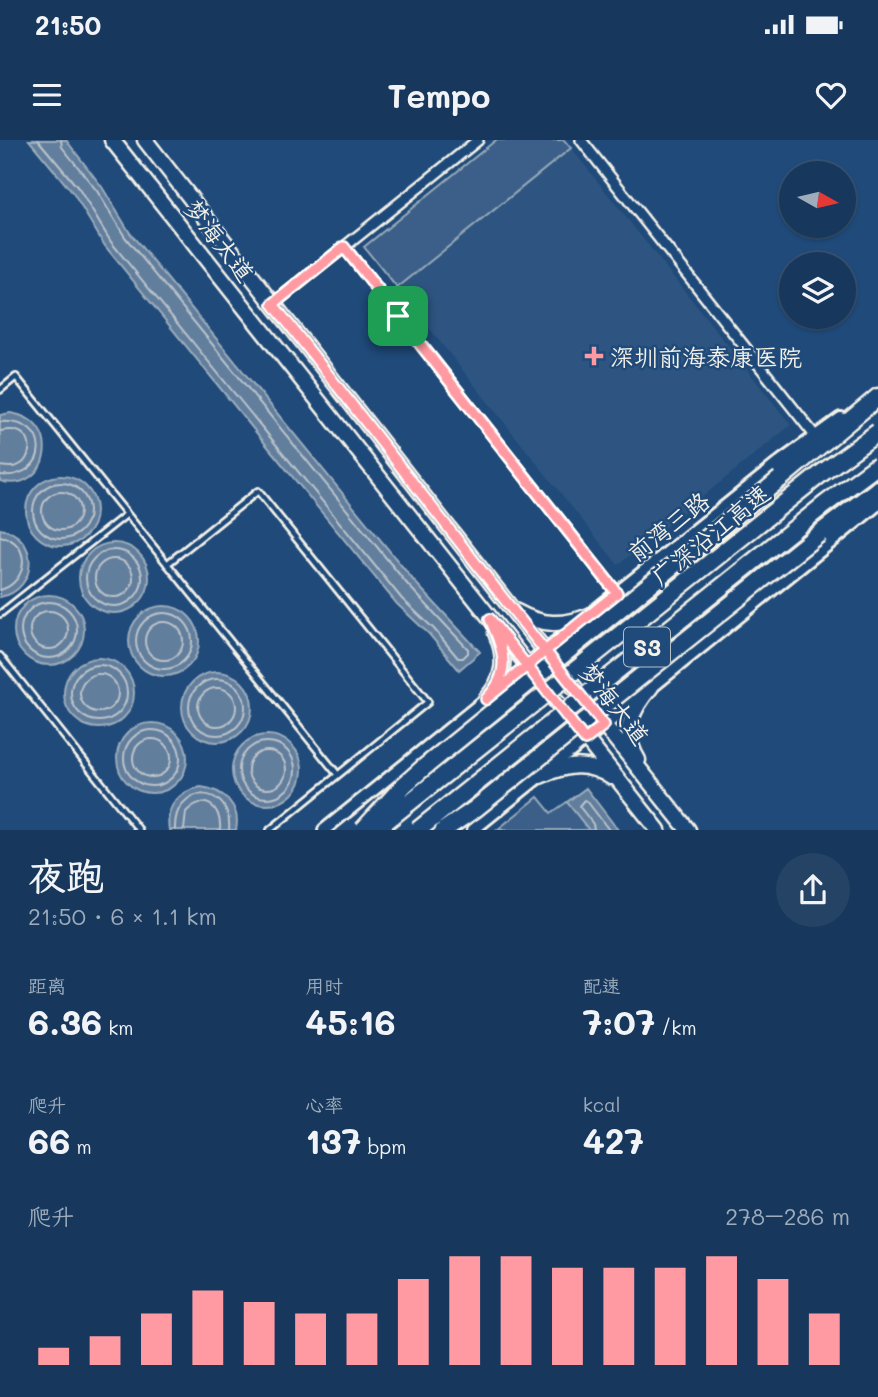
<!DOCTYPE html>
<html lang="zh">
<meta charset="utf-8">
<style>
body{margin:0;font-family:Mali,"LXGW WenKai TC",sans-serif;background:#244365;color:#f1f3f6;height:100vh;display:flex;flex-direction:column;font-size:26px;white-space:nowrap}
*{box-sizing:border-box;margin:0}
p{font-size:23px;color:#9eacbb}
.icon{flex:none;width:38px;height:38px;fill:none;stroke:currentColor;stroke-width:2;stroke-linecap:round;stroke-linejoin:round}
.map{position:relative;height:690px;overflow:hidden}
.drawer{display:flex;flex-direction:column;background:#17385c;flex:1}
.drawer>*{flex:none}
.needle{width:46px;rotate:98deg}
.fabs{position:absolute;left:779px;top:21px;display:grid;gap:14px}
.fabs a{display:grid;place-items:center;width:77px;height:77px;border-radius:50%;background:#17385c;box-shadow:0 2px 5px #0004,0 0 0 2px #365272;font-size:35px}
.pin{position:absolute;display:grid;place-items:center;width:60px;height:60px;color:#fff;margin:-30px;border-radius:14px;box-shadow:0 4px 10px #0006}
.round{display:grid;place-items:center;flex:none;width:74px;height:74px;border-radius:37px;background:#244365}
.head{display:flex;align-items:center;justify-content:space-between;height:119px;padding:0 28px}
h1{font-size:38px;font-weight:700;line-height:52px}
.figures{display:grid;grid-template-columns:repeat(3,1fr);gap:10px;height:119px;padding:7px 28px}
.figures div{display:grid;align-content:center}
.figures b{font-size:35px;font-weight:700}
.figures small{font-size:19px;font-weight:400}
.figures p{font-size:19px}
.chart{height:196px;padding:14px 28px}
.chart p{display:flex;justify-content:space-between}
.chart svg{width:100%;height:126px;margin-top:7px;stroke:#ff9aa2;stroke-width:6}
.status{display:flex;justify-content:space-between;align-items:center;height:49px;padding:0 35px;background:#17385c;direction:ltr}
.status svg{height:19px;fill:currentColor}
header{display:flex;justify-content:space-between;align-items:center;height:91px;padding:0 28px;background:#17385c;font-size:32px;font-weight:700}
.map>svg:first-child{display:block}
</style>
<div class="status"><b>21:50</b><svg viewBox="0 0 49 12"><path d="M0 12V9h3v3zM5 12V6h3v6zM10 12V3h3v9zM15 12V0h3v12zM26 1h20v11H26zM47 4h2v5h-2z"/></svg></div>
<header><svg class="icon" aria-label="menu" viewBox="0 0 24 24"><path d="M4 6h16M4 12h16M4 18h16"/></svg>Tempo<svg class="icon" aria-label="heart" viewBox="0 0 24 24"><path d="M12 20l-8-8c-3-5 5-10 8-4 3-6 11-1 8 4z"/></svg></header>
<div class="map">
<svg width="878" height="690" viewBox="0 0 878 690">
<rect width="100%" height="100%" fill="#1f4a7a"/>
<filter id="ink" filterUnits="userSpaceOnUse"><feTurbulence type="fractalNoise" baseFrequency=".0143" numOctaves="2"/><feDisplacementMap in="SourceGraphic" scale="14" xChannelSelector="R" yChannelSelector="G"/><feConvolveMatrix kernelMatrix="1 2 1 2 8 2 1 2 1" color-interpolation-filters="sRGB"/></filter>
<g filter="url(#ink)">
<path fill="#2d5581" d="M571 8 791 285 618 425 397 148Z"/>
<path fill="#3a5f88" stroke="#97a8b8" stroke-width="2" d="M496 0H564L571 8 397 148 364 107Z
M538 657 551 673 567 662 589 690H497Z"/>
<path fill="#627e9d" stroke="#9cacbb" stroke-width="2" d="M29 0H66L102 47 130 93 414 441 480 512 459 530 429 494 397 464 259 296 105 106 73 53Z
M10 273C66 281 48 355 0 341V275Z
M26 371a35 35 0 1 1 70 0a35 35 0 1 1-70 0Z
M0 389C40 395 39 450 0 457Z
M79 438a35 35 0 1 1 70 0a35 35 0 1 1-70 0Z
M14 490a35 35 0 1 1 70 0a35 35 0 1 1-70 0Z
M129 501a35 35 0 1 1 70 0a35 35 0 1 1-70 0Z
M64 553a35 35 0 1 1 70 0a35 35 0 1 1-70 0Z
M182 567a35 35 0 1 1 70 0a35 35 0 1 1-70 0Z
M117 618a35 35 0 1 1 70 0a35 35 0 1 1-70 0Z
M232 630a35 35 0 1 1 70 0a35 35 0 1 1-70 0Z
M201 647C224 650 241 666 236 690H169C165 666 179 651 201 647Z
M586 648 618 690H589L567 662Z"/>
<g fill="none" stroke-linecap="round" stroke-linejoin="round">
<path stroke="#bac3ca" stroke-width="2" d="M38 0 79 49 111 102 265 291 402 459 434 489 458 518H463L468 513V509L408 445 125 97 97 51 62 7 61 0
M0 282C53 278 50 340 0 335
M0 291C6 290 12 289 17 291 34 296 33 320 17 326 12 328 6 327 0 326
M33 371a28 28 0 1 1 56 0a28 28 0 1 1-56 0Z
M42 371a19 19 0 1 1 38 0a19 19 0 1 1-38 0Z
M0 396C32 402 29 442 0 450
M86 438a28 28 0 1 1 56 0a28 28 0 1 1-56 0Z
M95 438a19 19 0 1 1 38 0a19 19 0 1 1-38 0Z
M21 490a28 28 0 1 1 56 0a28 28 0 1 1-56 0Z
M30 490a19 19 0 1 1 38 0a19 19 0 1 1-38 0Z
M136 501a28 28 0 1 1 56 0a28 28 0 1 1-56 0Z
M145 501a19 19 0 1 1 38 0a19 19 0 1 1-38 0Z
M71 553a28 28 0 1 1 56 0a28 28 0 1 1-56 0Z
M80 553a19 19 0 1 1 38 0a19 19 0 1 1-38 0Z
M189 567a28 28 0 1 1 56 0a28 28 0 1 1-56 0Z
M198 567a19 19 0 1 1 38 0a19 19 0 1 1-38 0Z
M124 618a28 28 0 1 1 56 0a28 28 0 1 1-56 0Z
M133 618a19 19 0 1 1 38 0a19 19 0 1 1-38 0Z
M239 630a28 28 0 1 1 56 0a28 28 0 1 1-56 0Z
M248 630a19 19 0 1 1 38 0a19 19 0 1 1-38 0Z
M175 690C173 642 233 643 229 690
M184 690 186 672C204 652 222 667 220 690
M594 690 593 684 579 666 584 660 587 661 609 690"/>
<defs>
<path id="service" d="M0 250 16 237 338 635
M167 424 258 351 428 562 270 690
M0 474 127 374
M0 516 139 690"/>
<path id="minor" d="M581 0 816 297
M344 107 617 453
M273 164 478 0"/>
<path id="tertiary" d="M324 690 527 526
M473 690 585 600"/>
<path id="secondary" d="M527 526 784 320 841 279
M585 600 878 363"/>
<path id="primary" d="M112 0 658 690
M145 0 511 468 688 690
M517 472C542 486 563 486 589 476
M486 559C505 539 507 518 496 493
M638 620C621 592 631 570 651 547
M540 636C566 625 586 621 611 637"/>
<path id="motorway" d="M780 339 878 257
M820 393 878 349"/>
</defs>
<use href="#service" stroke="#f4f1e8" stroke-width="10"/>
<use href="#minor" stroke="#f4f1e8" stroke-width="14"/>
<use href="#tertiary" stroke="#f4f1e8" stroke-width="16"/>
<use href="#secondary" stroke="#f4f1e8" stroke-width="18"/>
<use href="#primary" stroke="#f4f1e8" stroke-width="19"/>
<use href="#motorway" stroke="#f4f1e8" stroke-width="21"/>
<use href="#service" stroke="#1f4a7a" stroke-width="4.5"/>
<use href="#minor" stroke="#1f4a7a" stroke-width="9"/>
<use href="#tertiary" stroke="#1f4a7a" stroke-width="10"/>
<use href="#secondary" stroke="#1f4a7a" stroke-width="12"/>
<use href="#primary" stroke="#1f4a7a" stroke-width="14"/>
<use href="#motorway" stroke="#1f4a7a" stroke-width="16"/>
<defs>
<path id="motorway-bridge" d="M363 690 404 645 422 629 780 339
M375 690 822 333 878 292
M418 690 824 365 878 325
M444 690 475 669 820 393"/>
</defs>
<use href="#motorway-bridge" stroke="#f4f1e8" stroke-width="21" stroke-linecap="butt"/>
<use href="#motorway-bridge" stroke="#1f4a7a" stroke-width="16"/>
</g>
</g>
<g fill="none" stroke-linecap="round" stroke-linejoin="round" filter="url(#ink)">
<defs>
<path id="route" d="M398 176 617 453C587 477 557 501 527 526L490 479C503 510 513 532 486 559L527 526 585 600 604 585 511 468 273 164 344 107 398 176"/>
</defs>
<use href="#route" stroke="#fff" stroke-width="14"/>
<use href="#route" stroke="#ff9aa2" stroke-width="9"/>
</g>
<path fill="#ff9aa2" stroke="#1f4a7a" stroke-width="2.5" d="M590.5 205.5h7v7h7v7h-7v7h-7v-7h-7v-7h7z"/>
<g text-anchor="middle" dominant-baseline="central" stroke-width="5" stroke-linejoin="round" paint-order="stroke">
<rect fill="#1f4a7a" stroke="#b4bfc7" stroke-width="2" x="624" y="487.5" width="46" height="39" rx="5"/>
<g font-size="23" font-weight="bold" fill="#f4f1e8">
<text x="647" y="507">S3</text>
</g>
<g font-size="24" fill="#f4f1e8" stroke="#1f4a7a">
<text transform="translate(220 100) rotate(52)">梦海大道</text>
<text transform="translate(668 386) rotate(-38)">前湾三路</text>
<text transform="translate(710 394) rotate(-39)">广深沿江高速</text>
<text transform="translate(615 563) rotate(52)">梦海大道</text>
</g>
<g font-size="24" fill="#f4f1e8" stroke="#1f4a7a" text-anchor="start">
<text x="610" y="216">深圳前海泰康医院</text>
</g>
</g>
</svg>
<div class="fabs">
<a><svg class="needle" viewBox="-14 -14 28 28"><path d="M0-13l5 13h-10z" fill="#e53935"/><path d="M0 13l5-13h-10z" fill="#9eacbb"/></svg></a>
<a><svg class="icon" aria-label="layers" viewBox="0 0 24 24"><path d="M12 4l9 5-9 5-9-5zM3 14l9 5 9-5"/></svg></a>
</div>
<div class="pin" style="left:398px;top:176px;background:#1e9e55"><svg class="icon" aria-label="arrive" viewBox="0 0 24 24"><path d="M6 21V4h12l-3 4 3 4H6"/></svg></div>
</div>
<section class="drawer">
<div class="head"><div><h1>夜跑</h1><p>21:50 · 6 × 1.1 km</p></div><a class="round"><svg class="icon" aria-label="share" viewBox="0 0 24 24"><path d="M12 15V3M7 8l5-5 5 5M5 13v7h14v-7"/></svg></a></div>
<div class="figures">
<div><p>距离</p><b>6.36<small> km</small></b></div>
<div><p>用时</p><b>45:16</b></div>
<div><p>配速</p><b>7:07<small> /km</small></b></div>
</div>
<div class="figures">
<div><p>爬升</p><b>66<small> m</small></b></div>
<div><p>心率</p><b>137<small> bpm</small></b></div>
<div><p>kcal</p><b>427</b></div>
</div>
<div class="chart"><p><span>爬升</span>278–286 m</p>
<svg viewBox="0 0 160 44" preserveAspectRatio="none"><path d="M5 44V38M15 44V34M25 44V26M35 44V18M45 44V22M55 44V26M65 44V26M75 44V14M85 44V6M95 44V6M105 44V10M115 44V10M125 44V10M135 44V6M145 44V14M155 44V26"/></svg>
</div>
</section>
